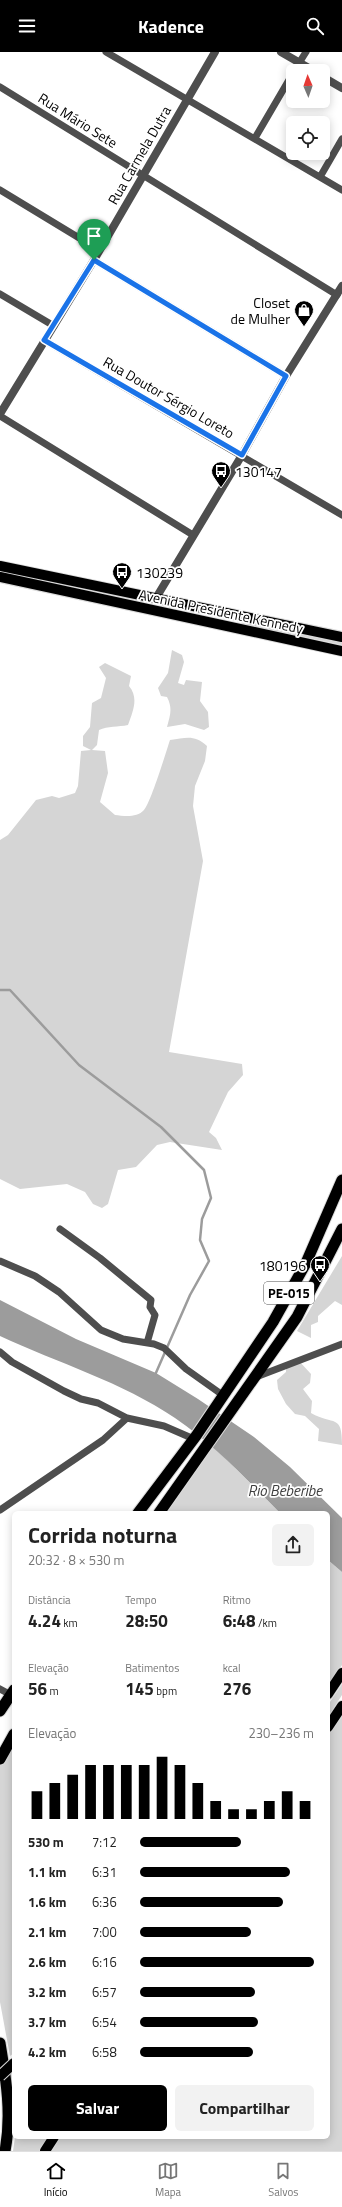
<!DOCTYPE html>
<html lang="pt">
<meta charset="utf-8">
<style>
body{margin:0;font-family:"Titillium Web",sans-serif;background:#f2f2f2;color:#222;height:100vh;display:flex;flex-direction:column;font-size:15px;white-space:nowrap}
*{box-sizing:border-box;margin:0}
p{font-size:13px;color:#767676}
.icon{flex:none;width:22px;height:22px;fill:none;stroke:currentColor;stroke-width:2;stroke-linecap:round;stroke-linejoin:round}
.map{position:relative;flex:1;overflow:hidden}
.drawer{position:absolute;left:12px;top:1459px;width:318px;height:628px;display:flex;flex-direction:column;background:#fff;border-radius:6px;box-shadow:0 2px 10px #0003}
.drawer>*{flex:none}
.needle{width:26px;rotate:358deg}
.tools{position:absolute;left:286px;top:12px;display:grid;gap:8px}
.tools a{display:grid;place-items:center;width:44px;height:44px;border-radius:6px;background:#fff;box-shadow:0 2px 10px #0003;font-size:20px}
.pin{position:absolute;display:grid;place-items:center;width:34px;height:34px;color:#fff;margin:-41px -17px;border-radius:50% 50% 50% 0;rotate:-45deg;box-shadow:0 0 4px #0007}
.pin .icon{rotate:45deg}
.round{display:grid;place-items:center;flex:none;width:42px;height:42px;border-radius:6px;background:#f2f2f2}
.headline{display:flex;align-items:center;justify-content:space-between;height:68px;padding:0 16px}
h1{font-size:22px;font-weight:700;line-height:30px}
.figures{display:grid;grid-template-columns:repeat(3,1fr);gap:6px;height:68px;padding:4px 16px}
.figures div{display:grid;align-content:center}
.figures b{font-size:17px;font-weight:700}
.figures small{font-size:11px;font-weight:400}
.figures p{font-size:11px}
.chart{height:112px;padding:8px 16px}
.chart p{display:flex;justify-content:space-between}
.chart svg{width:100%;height:72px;margin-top:4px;stroke:#000;stroke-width:6}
.action{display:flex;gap:8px;margin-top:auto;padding:8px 16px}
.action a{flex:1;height:46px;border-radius:6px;background:#000;color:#fff;font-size:16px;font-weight:700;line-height:46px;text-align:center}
.action a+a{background:#f2f2f2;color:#222}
ul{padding:0 16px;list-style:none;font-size:13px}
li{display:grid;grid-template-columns:64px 48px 1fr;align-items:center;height:30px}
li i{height:10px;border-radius:5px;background:#000}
header{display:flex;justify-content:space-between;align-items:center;height:52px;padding:0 16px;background:#000;color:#fff;font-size:18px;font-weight:700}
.tabs{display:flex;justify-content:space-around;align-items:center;height:56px;border-top:1px solid #e0e0e0;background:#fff;font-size:11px;color:#767676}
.tabs a{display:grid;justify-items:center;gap:2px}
.tabs .selected{color:#000}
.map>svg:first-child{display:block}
</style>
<header><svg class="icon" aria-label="menu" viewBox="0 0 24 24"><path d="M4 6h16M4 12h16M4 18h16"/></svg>Kadence<svg class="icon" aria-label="search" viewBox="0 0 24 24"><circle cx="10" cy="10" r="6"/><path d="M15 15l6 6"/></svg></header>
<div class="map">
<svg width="342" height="2099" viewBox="0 0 342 2099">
<rect width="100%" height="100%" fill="#fff"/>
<path fill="#d5d5d5" d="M241 568 342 588V593L241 572Z
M172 598 182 603 184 610 178 631 184 633 186 628 202 630 200 649 208 660 209 675 204 678 185 672 167 675C170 663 173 657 167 645L161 644 158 636 168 621Z
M105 611 131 624 129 634C139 646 133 659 128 673 118 675 108 674 99 678L97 693 92 698 105 699 108 721 100 750 115 763C124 764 137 766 144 758 151 750 166 700 170 688 186 686 194 682 207 694L205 709 195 734 193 754 203 809 169 1000 242 1012 243 1023 228 1040 209 1080 216 1086 222 1098 170 1090 157 1093 136 1115 118 1118 108 1152 102 1156 93 1152 85 1140 67 1132 20 1137 0 1127V788L8 783 36 748 52 744 59 746 75 741 78 734 81 699 91 698 83 694V684L90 675 92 651 101 646 106 626 99 615Z
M342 1204V1253L335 1249 318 1264V1270L311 1273V1286L297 1279Z
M299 1309 311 1322 310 1331 303 1337 312 1349 311 1361C334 1374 342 1361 342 1393L318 1389 319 1377 305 1364 295 1362 286 1352 278 1337 277 1328 286 1320V1314Z
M210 1391 280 1461H163Z
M328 1508 342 1520V1613L328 1636Z
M342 1632V1643L328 1665V1653Z
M342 1662V2099H48L58 2085H328V1680Z
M14 1685V2001L10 2004 0 1950V1709Z
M15 2085H49L40 2099H13Z"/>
<path fill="#9c9c9c" d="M0 1248 76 1287 156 1321 198 1347 254 1385 290 1415 342 1466V1520L328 1508V1461H280C246 1427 215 1393 175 1366 122 1330 58 1311 0 1284Z"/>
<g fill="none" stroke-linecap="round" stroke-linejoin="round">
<path stroke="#9c9c9c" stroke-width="2.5" d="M0 938H10L79 1013 161 1075 204 1118 211 1146 202 1167 200 1188 209 1209 190 1243 155 1323"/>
<defs>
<path id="primary" d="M0 514 342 585
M0 525 342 599
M328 1642 342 1621
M328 1675 342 1654
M45 2099 54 2085"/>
<path id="trunk" d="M138 1461 196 1384 273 1270 306 1211 342 1128
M159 1461 297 1265 342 1177
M0 1659 14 1638
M0 1707 14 1682
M0 1991C6 2027 12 2062 5 2099"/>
</defs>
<use href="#primary" stroke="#dbdbdb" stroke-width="12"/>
<use href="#trunk" stroke="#dbdbdb" stroke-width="13"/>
<path stroke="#4e4e4e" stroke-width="7" d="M106 0 342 138
M294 19 306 0
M0 35 337 243
M255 86 293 21
M320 125 342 87
M0 138 99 198
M94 208 286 324
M0 242 54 274
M44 288 342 463
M0 364 193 483
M60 1177 100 1206 151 1248 150 1255 155 1263 147 1291
M0 1209 35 1224 59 1240 101 1278 123 1287 154 1292 164 1296 186 1317 224 1344
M0 1300 12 1310 64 1339 81 1347 98 1351 127 1366 164 1374 194 1387
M256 1325 342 1292
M0 1458 103 1388 127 1366
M0 1637 13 1644"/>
<path stroke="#4e4e4e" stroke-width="8" d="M281 0 314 19
M323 25 342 36
M0 362 94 208 215 0
M156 546 242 403 286 324 342 234"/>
<use href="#primary" stroke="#000" stroke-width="10"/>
<use href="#trunk" stroke="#000" stroke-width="11"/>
<defs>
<path id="primary-bridge" d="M0 2024 14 2011"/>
</defs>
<use href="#primary-bridge" stroke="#dbdbdb" stroke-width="12" stroke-linecap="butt"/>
<use href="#primary-bridge" stroke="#000" stroke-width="10"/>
</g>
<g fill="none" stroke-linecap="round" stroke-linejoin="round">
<defs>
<path id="route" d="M94 208 286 324 242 403 44 288Z"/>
</defs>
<use href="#route" stroke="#fff" stroke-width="8"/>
<use href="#route" stroke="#1a73e8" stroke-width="5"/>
</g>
<defs>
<symbol id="shop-pin" viewBox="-11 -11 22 30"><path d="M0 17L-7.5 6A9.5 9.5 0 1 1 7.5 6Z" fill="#000" stroke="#fff"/><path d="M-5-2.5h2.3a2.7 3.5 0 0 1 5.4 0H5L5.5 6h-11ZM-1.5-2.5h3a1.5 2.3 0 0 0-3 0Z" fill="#fff"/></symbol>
<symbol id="bus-pin" viewBox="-11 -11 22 30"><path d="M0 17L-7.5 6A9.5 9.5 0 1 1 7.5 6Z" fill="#000" stroke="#fff"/><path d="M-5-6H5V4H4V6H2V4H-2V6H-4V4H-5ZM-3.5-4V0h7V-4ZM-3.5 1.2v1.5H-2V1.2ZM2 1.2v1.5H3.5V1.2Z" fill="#fff"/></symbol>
</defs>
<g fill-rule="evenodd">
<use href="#shop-pin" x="293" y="247" width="22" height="30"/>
<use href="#bus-pin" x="210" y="408" width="22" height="30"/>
<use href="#bus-pin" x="111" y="509" width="22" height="30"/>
<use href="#bus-pin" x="309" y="1202" width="22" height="30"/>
</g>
<g text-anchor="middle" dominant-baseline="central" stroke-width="3.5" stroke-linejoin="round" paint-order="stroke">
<rect fill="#fff" stroke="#4c4c4c" stroke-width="1" x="264" y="1230" width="50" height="22" rx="3"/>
<g font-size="13" font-weight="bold" fill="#000">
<text x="289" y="1241">PE-015</text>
</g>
<g font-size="14" fill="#000" stroke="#fff">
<text transform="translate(78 68) rotate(32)">Rua Mário Sete</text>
<text transform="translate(139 103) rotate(-60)">Rua Carmela Dutra</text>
<text transform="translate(169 345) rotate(30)">Rua Doutor Sérgio Loreto</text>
<text transform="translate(221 559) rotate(12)">Avenida Presidente Kennedy</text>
</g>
<g font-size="14" fill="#000" stroke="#fff" text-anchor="end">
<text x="290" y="250">Closet<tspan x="290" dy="16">de Mulher</tspan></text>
<text x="235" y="419" text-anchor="start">130147</text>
<text x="136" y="520" text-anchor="start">130239</text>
<text x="306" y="1213">180196</text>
</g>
<g font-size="15" font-style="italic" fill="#3d3d3d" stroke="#fff">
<text x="285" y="1438">Rio Beberibe</text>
</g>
</g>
</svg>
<div class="tools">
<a><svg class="needle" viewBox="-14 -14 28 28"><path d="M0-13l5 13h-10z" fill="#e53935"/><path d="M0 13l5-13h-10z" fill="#767676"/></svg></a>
<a><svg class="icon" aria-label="locate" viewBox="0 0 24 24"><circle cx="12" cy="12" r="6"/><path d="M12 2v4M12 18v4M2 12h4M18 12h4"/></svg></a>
</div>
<div class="pin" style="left:94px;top:208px;background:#1e9e55"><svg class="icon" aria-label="arrive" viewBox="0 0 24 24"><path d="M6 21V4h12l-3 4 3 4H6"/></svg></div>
<section class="drawer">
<div class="headline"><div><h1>Corrida noturna</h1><p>20:32 · 8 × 530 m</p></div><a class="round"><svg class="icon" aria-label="share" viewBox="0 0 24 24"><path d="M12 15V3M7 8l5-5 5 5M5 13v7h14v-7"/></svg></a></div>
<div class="figures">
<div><p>Distância</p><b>4.24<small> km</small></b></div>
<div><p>Tempo</p><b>28:50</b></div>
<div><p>Ritmo</p><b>6:48<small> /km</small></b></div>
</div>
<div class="figures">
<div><p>Elevação</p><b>56<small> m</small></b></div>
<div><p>Batimentos</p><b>145<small> bpm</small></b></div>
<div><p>kcal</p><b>276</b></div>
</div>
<div class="chart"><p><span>Elevação</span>230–236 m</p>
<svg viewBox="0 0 160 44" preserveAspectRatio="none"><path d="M5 44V27M15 44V22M25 44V17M35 44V11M45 44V11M55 44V11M65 44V11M75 44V6M85 44V11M95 44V22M105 44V33M115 44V38M125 44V38M135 44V33M145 44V27M155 44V33"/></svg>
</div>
<ul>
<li><b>530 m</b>7:12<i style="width:58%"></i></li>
<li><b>1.1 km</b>6:31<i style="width:86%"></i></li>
<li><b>1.6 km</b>6:36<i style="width:82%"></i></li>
<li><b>2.1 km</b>7:00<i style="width:64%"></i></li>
<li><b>2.6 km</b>6:16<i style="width:100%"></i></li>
<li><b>3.2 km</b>6:57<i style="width:66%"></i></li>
<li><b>3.7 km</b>6:54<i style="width:68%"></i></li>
<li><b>4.2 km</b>6:58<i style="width:65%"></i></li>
</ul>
<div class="action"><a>Salvar</a><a>Compartilhar</a></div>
</section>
</div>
<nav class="tabs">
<a class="selected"><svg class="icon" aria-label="home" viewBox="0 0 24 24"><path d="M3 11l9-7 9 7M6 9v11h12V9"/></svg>Início</a>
<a><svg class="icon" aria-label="map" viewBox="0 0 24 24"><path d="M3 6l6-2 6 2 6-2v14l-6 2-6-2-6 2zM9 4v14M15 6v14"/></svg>Mapa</a>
<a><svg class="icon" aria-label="saved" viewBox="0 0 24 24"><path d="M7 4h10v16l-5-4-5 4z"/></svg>Salvos</a>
</nav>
